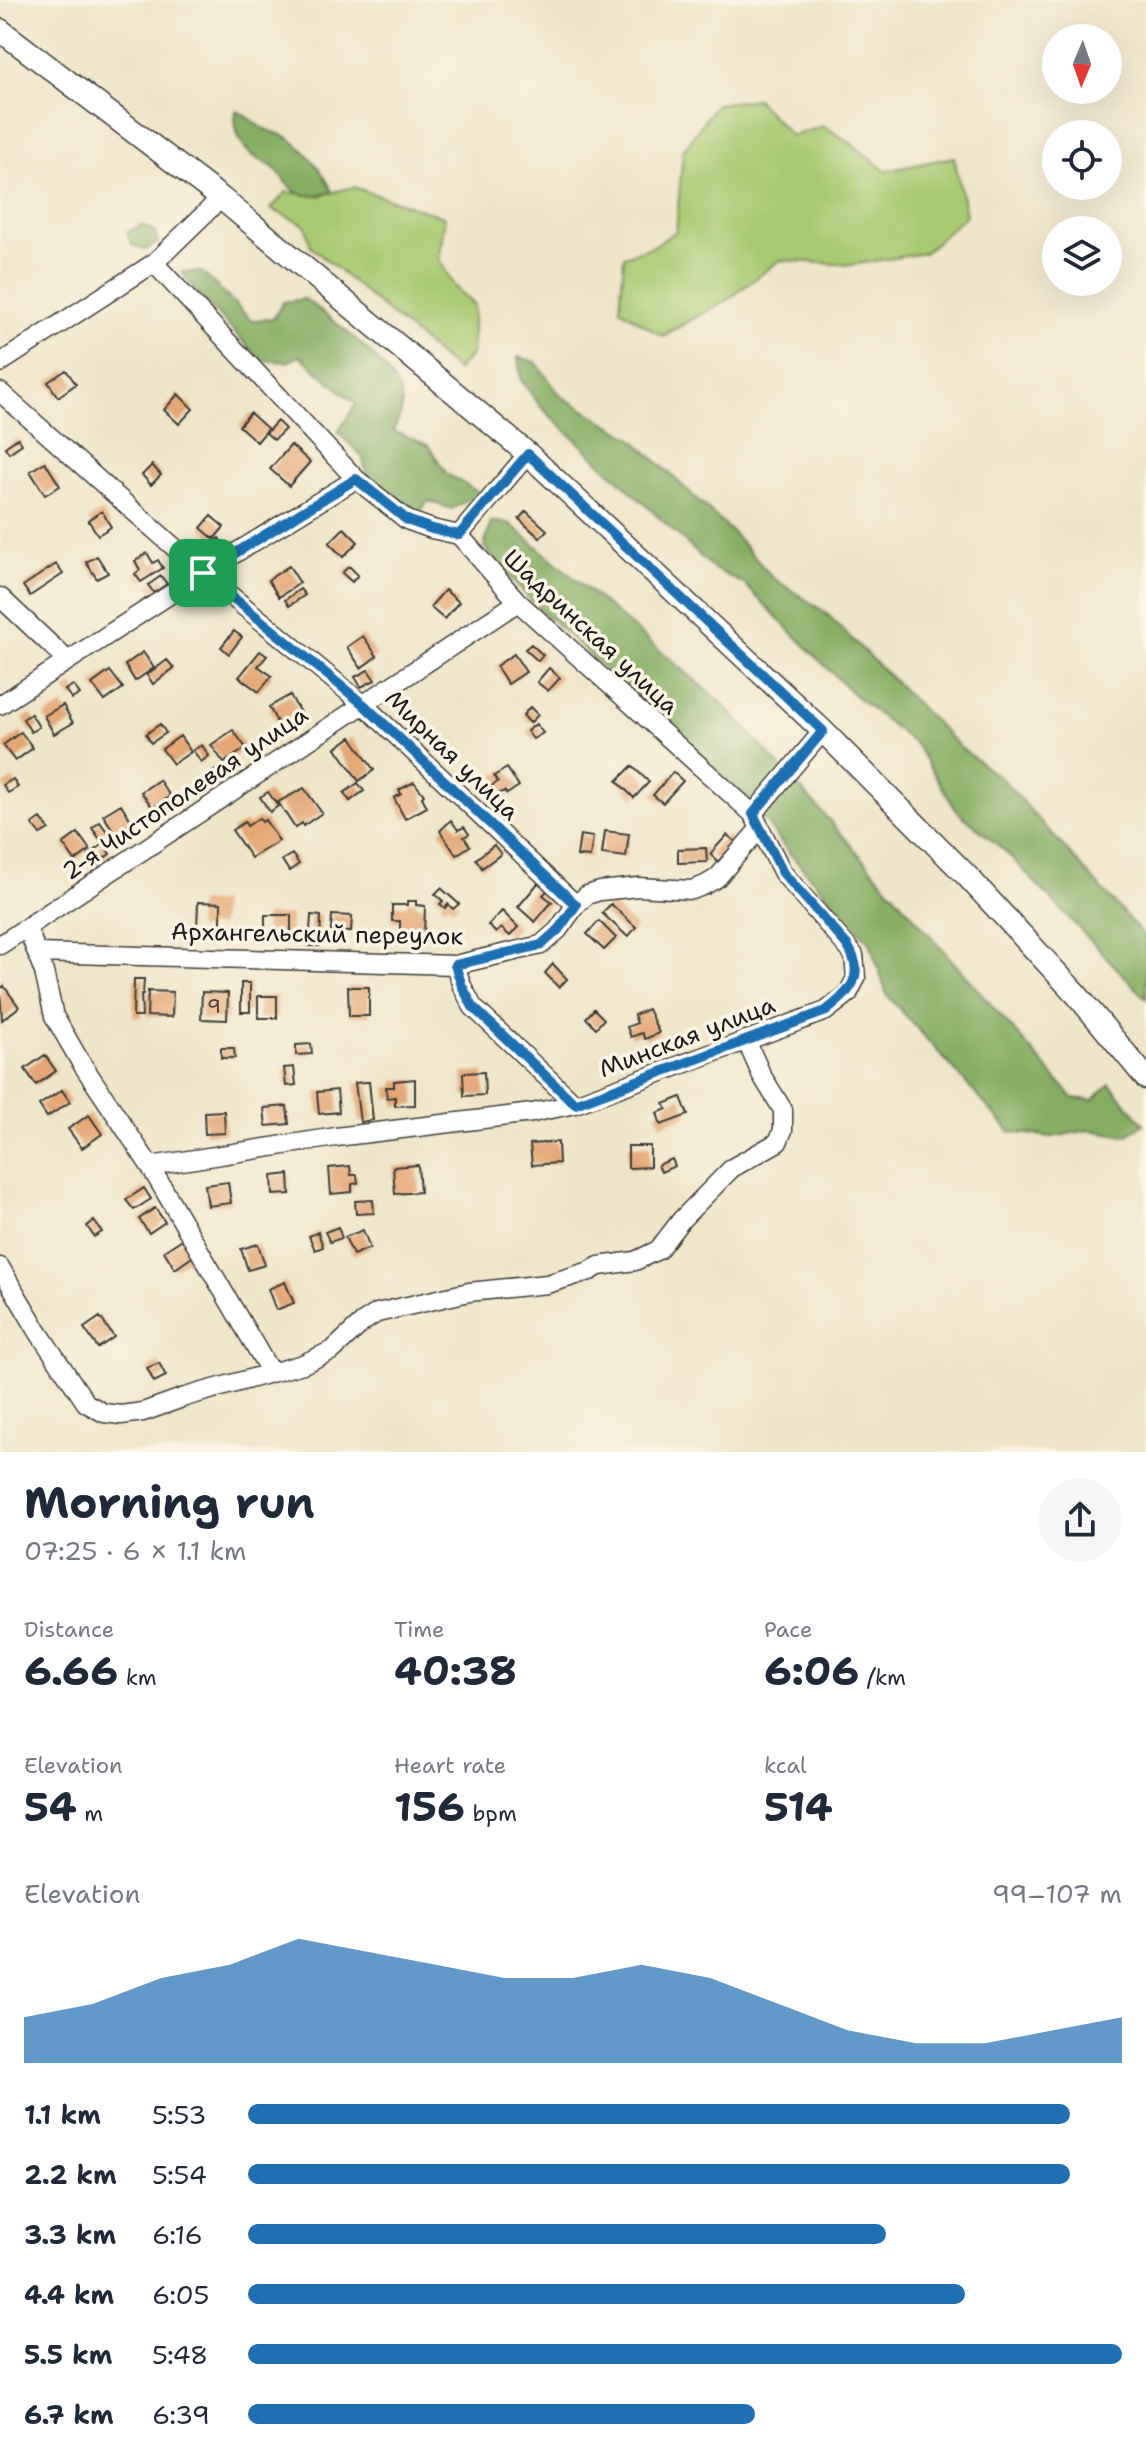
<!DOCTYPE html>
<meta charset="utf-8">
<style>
body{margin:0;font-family:"Shantell Sans",sans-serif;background:#f6f6f7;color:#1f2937;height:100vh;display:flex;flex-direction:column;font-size:30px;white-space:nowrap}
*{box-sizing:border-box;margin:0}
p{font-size:26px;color:#747a83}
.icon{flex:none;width:44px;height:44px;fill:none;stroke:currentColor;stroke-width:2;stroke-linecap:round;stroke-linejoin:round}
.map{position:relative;height:1452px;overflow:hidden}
.sheet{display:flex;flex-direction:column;background:#fff;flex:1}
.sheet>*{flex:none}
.needle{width:52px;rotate:182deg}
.tools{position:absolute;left:1042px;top:24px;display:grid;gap:16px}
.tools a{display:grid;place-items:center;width:80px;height:80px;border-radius:50%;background:#fff;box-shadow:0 8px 32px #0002;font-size:40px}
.pin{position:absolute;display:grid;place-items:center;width:68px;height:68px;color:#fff;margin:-34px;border-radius:16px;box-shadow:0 4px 12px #0006}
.round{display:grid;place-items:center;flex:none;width:84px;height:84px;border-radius:42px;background:#f6f6f7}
.summary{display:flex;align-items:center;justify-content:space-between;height:136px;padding:0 24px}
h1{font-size:44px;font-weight:700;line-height:60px}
.stats{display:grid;grid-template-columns:repeat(3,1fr);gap:12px;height:136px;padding:8px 24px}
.stats div{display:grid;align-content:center}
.stats b{font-size:40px;font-weight:700}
.stats small{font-size:22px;font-weight:400}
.stats p{font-size:22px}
.chart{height:224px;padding:16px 24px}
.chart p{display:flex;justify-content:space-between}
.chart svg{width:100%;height:144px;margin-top:8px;fill:#1f6fb2;opacity:.7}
ul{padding:0 24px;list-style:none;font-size:26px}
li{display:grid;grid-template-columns:128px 96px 1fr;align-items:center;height:60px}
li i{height:20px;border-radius:10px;background:#1f6fb2}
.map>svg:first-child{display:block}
</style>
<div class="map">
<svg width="1146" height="1452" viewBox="0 0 1146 1452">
<rect width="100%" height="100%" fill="#fcf5e5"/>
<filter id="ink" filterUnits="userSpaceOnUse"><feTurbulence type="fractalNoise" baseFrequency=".0125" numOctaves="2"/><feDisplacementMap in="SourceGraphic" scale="16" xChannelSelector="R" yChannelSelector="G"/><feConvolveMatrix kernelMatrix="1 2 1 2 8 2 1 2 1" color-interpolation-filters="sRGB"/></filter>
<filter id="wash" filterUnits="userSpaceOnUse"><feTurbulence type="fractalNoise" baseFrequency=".006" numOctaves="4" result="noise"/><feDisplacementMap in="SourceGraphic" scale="32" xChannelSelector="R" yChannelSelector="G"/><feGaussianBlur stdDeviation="1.8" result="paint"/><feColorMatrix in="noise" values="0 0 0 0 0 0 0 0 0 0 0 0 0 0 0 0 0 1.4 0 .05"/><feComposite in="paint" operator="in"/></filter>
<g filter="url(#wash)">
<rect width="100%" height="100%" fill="#efe5c7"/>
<path fill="#a8ca72" stroke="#627347" stroke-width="2" d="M756 99 791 136 824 126 851 143 886 171 954 157 966 215 924 253 851 265 780 260 726 301 662 336 620 309 624 256 652 247 676 231 683 151 716 104Z
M353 187 445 217 439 259 454 286 474 305 472 354 457 370 311 247 305 225 271 209 286 192 318 196Z"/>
<path fill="#86ae64" stroke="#516540" stroke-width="2" d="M236 111C247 114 252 122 263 128 270 132 280 133 287 137 303 146 326 175 332 192 322 195 311 197 301 194 291 191 284 181 279 173 274 166 265 163 258 159 241 149 233 131 236 111Z
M142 225 154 231 158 243 145 250 132 245 127 232Z
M182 272H202L251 320 273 319 283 302 305 299C331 319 405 371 402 408 401 415 396 424 393 431L428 445 447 474 480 493 452 509 428 501 419 513 367 475 362 456 338 432 356 404 300 356 287 362 261 360 198 294Z
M518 357 536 362 561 396 632 438 732 532 773 578 825 612 961 748 1004 781 1146 938V999L1006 852 957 811 916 745 852 693 744 584 714 569 541 407 521 380Z
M491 522 509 523 721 702 821 811 1073 1098 1093 1100 1110 1084 1144 1124 1126 1136 1089 1130 1053 1137 1010 1132 887 995 870 943 790 854 748 799 533 603 484 547Z"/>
<g id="blocks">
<path fill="#e4a775" d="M66 370 76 384 58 397 48 382Z
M178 394 193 409 179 424 164 410Z
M250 413 268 429 257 442 239 426Z
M277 421 285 429 274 440 266 433Z
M18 438 22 444 9 453 5 447Z
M291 445 310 462 289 486 270 469Z
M45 462 60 486 45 495 30 471Z
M152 465 161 475 151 485 142 475Z
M102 511 111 527 98 535 88 520Z
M526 511 547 530 540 538 519 519Z
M211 516 224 527 214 539 201 528Z
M344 528 358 542 343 557 329 543Z
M219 538 223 544 211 553 207 547Z
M147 553 153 563 158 560 163 568 141 582 135 574 140 570 135 561Z
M97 556 108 573 97 579 86 562Z
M56 564 63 574 30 596 23 586Z
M289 566 300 583 279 597 268 580Z
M349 566 358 575 352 582 342 573Z
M161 576 167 584 154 593 148 585Z
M300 589 305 595 289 606 285 600Z
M445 590 459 602 444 619 430 607Z
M234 631 242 637 229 654 221 647Z
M363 636 377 656 361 668 347 647Z
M531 644 543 655 538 661 525 649Z
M260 651 267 656 258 666 272 676 259 692 239 677Z
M143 652 154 668 135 681 125 665Z
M514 654 526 672 508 684 496 666Z
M167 660 174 668 153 684 147 675Z
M549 668 560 678 548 691 537 682Z
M368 670 375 680 361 687 355 677Z
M110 671 123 688 105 701 92 684Z
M73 685 80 694 72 699 65 690Z
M290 695 302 716 280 728 269 707Z
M63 705 73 723 54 734 44 716Z
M530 707 538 715 530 723 523 715Z
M31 714 39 727 31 732 23 719Z
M160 724 166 733 151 743 146 734Z
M536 724 543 733 533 739 527 731Z
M233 730 246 748 224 763 211 745Z
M21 732 33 748 15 761 3 745Z
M180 736 191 752 173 764 162 749Z
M351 737 374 770 359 781 336 748Z
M202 745 209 756 201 762 193 750Z
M632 766 649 782 634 798 617 781Z
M219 768 226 779 214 788 206 776Z
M507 768 519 786 507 794 504 791 497 795 491 786 498 782 494 776Z
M673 772 683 781 663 803 653 795Z
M13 779 18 787 8 793 3 785Z
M159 780 170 796 153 808 141 792Z
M414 782 424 795 422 797 427 807 405 819 394 798 401 794 399 790Z
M358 783 364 791 350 801 344 793Z
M304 788 322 813 303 826 302 823 295 828 278 802Z
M268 792 278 806 270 812 260 797Z
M121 804 132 822 115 833 103 815Z
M41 818 49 829 40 834 32 824Z
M259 818 262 822 265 820 279 841 251 858 232 830 245 822 247 826Z
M451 820 458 830 464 827 469 834 464 837 470 846 456 855 440 831Z
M100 822 110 836 102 842 92 828Z
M605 831 629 834 626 857 602 854Z
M78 833 90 850 75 861 63 844Z
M580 835 593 837 590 857 577 856Z
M727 835 736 842 718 862 710 854Z
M103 844 110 854 95 864 89 855Z
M494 845 501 854 482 868 476 859Z
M706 848 707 862 678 863V849Z
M292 854 299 864 289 871 282 860Z
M539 882 548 890 543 895 552 902 535 922 518 907Z
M441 888 459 904 453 909 448 904 445 908 440 904 443 901 435 894Z
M407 901H416V905L425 906 424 935H400V921H392V905H407Z
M198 902 221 903V926H208V929H197Z
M611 904 636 927 628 937 602 913Z
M502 911 518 927 510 936 501 928 496 933 488 925Z
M265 915H291V933H280V937H265Z
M311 915 321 916 320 946H309Z
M332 915 352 916 351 932 331 931Z
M599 921 616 938 604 950 587 934Z
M553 964 567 979 559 988 545 973Z
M134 979H144L143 994H141L142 1017H133Z
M241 983H250V1012H241Z
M4 986 19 1007 2 1020 0 989Z
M348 987H369V1016H349Z
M148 991 173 992 172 1017 147 1016Z
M202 992 228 993 227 1020 201 1019Z
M258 996H277V1018H258Z
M594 1009 604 1019 596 1028 586 1018Z
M648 1009 659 1033 645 1039 642 1033 631 1037 627 1027 637 1023 634 1015Z
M311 1044 312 1054 296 1055V1045Z
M221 1048H234L235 1058H221Z
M45 1055 56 1071 36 1085 25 1069Z
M294 1067 296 1085 286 1086 284 1068Z
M484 1072 485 1095 464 1096 463 1073Z
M415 1079V1105L395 1106V1097L387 1098 386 1087H394V1081Z
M367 1082H369L373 1120 360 1122 355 1083Z
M62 1090 70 1102 47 1117 39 1105Z
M337 1090 339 1112 319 1114 317 1092Z
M681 1097 688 1115 661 1125 657 1113 667 1109 664 1104Z
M287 1106 289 1124 266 1126 264 1108Z
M224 1111 225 1133 205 1134 204 1112Z
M89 1115 102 1134 82 1148 68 1129Z
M558 1142 559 1163 532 1165 530 1144Z
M628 1146H650V1167L628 1168Z
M672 1159 675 1166 661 1172 658 1165Z
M418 1165 420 1192 395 1194 393 1167Z
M350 1166 351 1175H357L358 1183 352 1184V1192L331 1194 329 1168Z
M289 1174 290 1194 273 1195 272 1176Z
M228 1182 231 1203 208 1206 205 1185Z
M144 1188 151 1199 134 1210 126 1200Z
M373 1200 374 1213 356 1214 355 1201Z
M155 1208 165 1222 149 1233 139 1219Z
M94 1221 102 1232 94 1237 87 1226Z
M338 1227 342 1238 330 1242 325 1232Z
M363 1230 370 1248 353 1255 345 1237Z
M318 1232 323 1247 315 1250 309 1236Z
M184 1238 195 1255 175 1269 164 1251Z
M258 1244 265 1265 248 1270 241 1249Z
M285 1282 294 1303 276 1310 268 1289Z
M100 1317 114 1337 98 1348 84 1328Z
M159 1363 166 1376 154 1382 147 1368Z"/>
</g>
</g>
<g filter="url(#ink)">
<use href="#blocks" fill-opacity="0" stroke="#3c3a36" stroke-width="2"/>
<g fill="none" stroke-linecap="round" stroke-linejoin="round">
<defs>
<path id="minor" d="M154 263 356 479 407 520 432 529 459 535 518 602 753 814
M0 363 154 263 221 198
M0 392 203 573 363 704 576 905
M459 535 528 454
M0 597 68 661
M0 705 203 573 356 479
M27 927 44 972 54 1016 80 1061 150 1166 271 1373
M0 945 518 602
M37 953 455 965 541 945 558 930 576 905 587 895 600 891 638 887 692 890 705 885 717 878 760 828 753 814 823 731
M455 965 462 986 473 1007 575 1104
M150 1166 336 1137 532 1113 575 1104 826 1011 848 994 856 978 854 955 783 873 760 828
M0 1267 39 1333 86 1403 104 1413 121 1415 143 1412 185 1397 303 1364 333 1350 363 1322 377 1313 469 1292 547 1284 590 1271 599 1266 635 1261 658 1250 682 1219 732 1168 778 1142 783 1130V1110L762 1076 746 1040"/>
<path id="major" d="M0 30 221 198 528 454 823 731 968 877 1077 995 1146 1078"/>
</defs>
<use href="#minor" stroke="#3c3a36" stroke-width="21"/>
<use href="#major" stroke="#3c3a36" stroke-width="25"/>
<use href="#minor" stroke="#fff" stroke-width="18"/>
<use href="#major" stroke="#fff" stroke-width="22"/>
</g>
</g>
<g fill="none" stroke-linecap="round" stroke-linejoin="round" filter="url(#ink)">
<defs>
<path id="route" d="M528 454 823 731 753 814 783 873 847 945C867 976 850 992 826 1011L575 1104 473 1007 462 986 455 965 541 945 558 930 576 905 363 704 203 573 356 479 407 520 432 529 459 535Z"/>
</defs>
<use href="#route" stroke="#fff" stroke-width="16"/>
<use href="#route" stroke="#1f6fb2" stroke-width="10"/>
</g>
<g text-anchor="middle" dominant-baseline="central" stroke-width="7" stroke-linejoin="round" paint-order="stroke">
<g font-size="20" fill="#4e3f32">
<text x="214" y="1006">9</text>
</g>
<g font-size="24" fill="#1c1c1c" stroke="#fcf5e5">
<text transform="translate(591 632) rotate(43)">Шадринская улица</text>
<text transform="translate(452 755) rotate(44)">Мирная улица</text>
<text transform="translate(185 793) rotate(-34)">2-я Чистополевая улица</text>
<text transform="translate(317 934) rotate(1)">Архангельский переулок</text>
<text transform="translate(687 1037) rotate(-21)">Минская улица</text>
</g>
</g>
</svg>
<div class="tools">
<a><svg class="needle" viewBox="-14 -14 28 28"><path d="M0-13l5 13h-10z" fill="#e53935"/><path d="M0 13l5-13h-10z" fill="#747a83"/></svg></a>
<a><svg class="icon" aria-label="locate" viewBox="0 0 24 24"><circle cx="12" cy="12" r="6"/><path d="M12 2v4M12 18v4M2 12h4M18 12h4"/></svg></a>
<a><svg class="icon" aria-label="layers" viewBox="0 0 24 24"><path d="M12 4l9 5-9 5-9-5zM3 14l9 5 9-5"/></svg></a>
</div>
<div class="pin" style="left:203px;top:573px;background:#1e9e55"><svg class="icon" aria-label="arrive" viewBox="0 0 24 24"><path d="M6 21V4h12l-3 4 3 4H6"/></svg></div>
</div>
<section class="sheet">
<div class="summary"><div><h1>Morning run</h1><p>07:25 · 6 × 1.1 km</p></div><a class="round"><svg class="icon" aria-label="share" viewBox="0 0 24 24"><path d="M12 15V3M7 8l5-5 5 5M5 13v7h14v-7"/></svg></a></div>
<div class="stats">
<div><p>Distance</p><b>6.66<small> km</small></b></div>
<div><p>Time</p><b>40:38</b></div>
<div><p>Pace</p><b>6:06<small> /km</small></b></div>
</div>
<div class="stats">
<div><p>Elevation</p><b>54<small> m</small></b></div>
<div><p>Heart rate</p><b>156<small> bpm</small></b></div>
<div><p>kcal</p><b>514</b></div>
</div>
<div class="chart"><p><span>Elevation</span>99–107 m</p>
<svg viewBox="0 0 160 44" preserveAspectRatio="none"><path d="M0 44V30L10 26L20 18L30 14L40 6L50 10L60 14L70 18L80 18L90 14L100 18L110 26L120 34L130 38L140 38L150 34L160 30V44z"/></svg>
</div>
<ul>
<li><b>1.1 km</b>5:53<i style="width:94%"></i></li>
<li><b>2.2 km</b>5:54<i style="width:94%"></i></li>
<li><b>3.3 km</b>6:16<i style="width:73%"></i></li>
<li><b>4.4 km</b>6:05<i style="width:82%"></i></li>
<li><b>5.5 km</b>5:48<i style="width:100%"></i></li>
<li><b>6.7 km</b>6:39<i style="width:58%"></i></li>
</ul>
</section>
